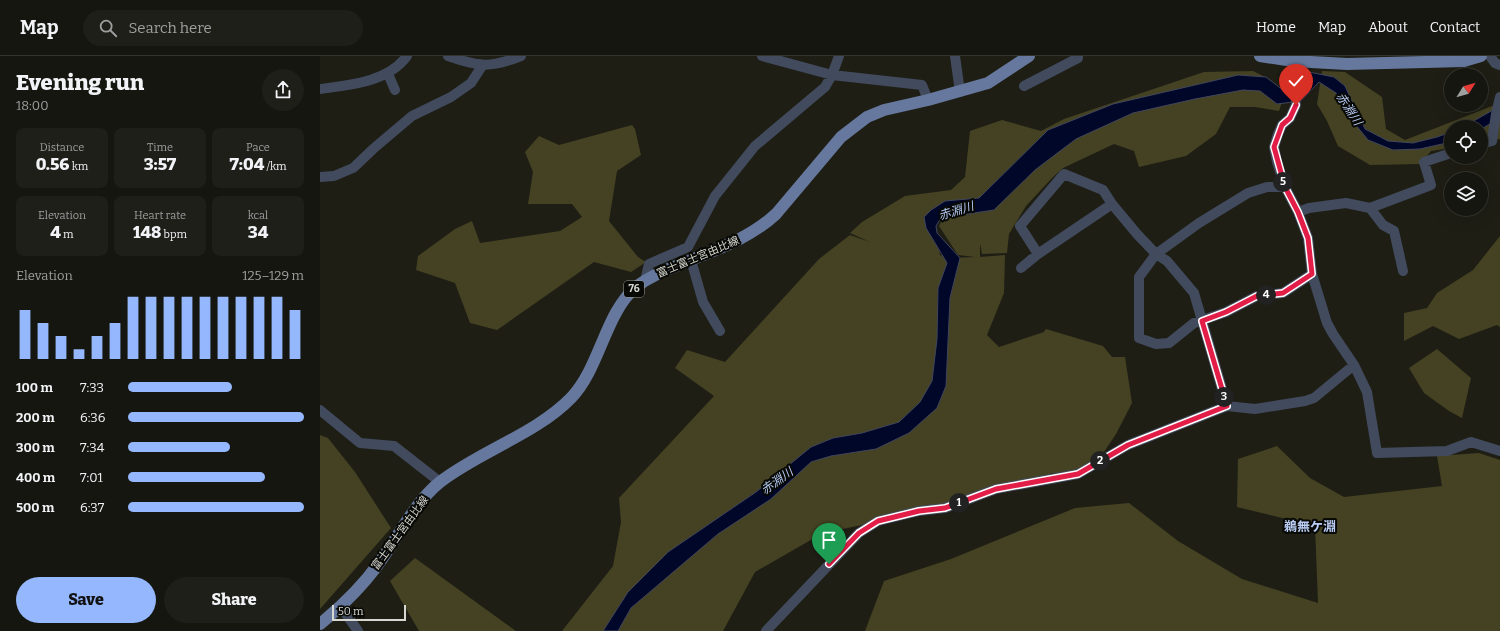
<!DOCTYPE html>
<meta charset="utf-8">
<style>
body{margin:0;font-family:Bitter,"Noto Sans JP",serif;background:#1f1f19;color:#f1f3f6;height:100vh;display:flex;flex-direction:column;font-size:15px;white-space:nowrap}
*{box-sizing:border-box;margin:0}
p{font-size:13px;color:#9e9f9f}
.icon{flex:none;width:22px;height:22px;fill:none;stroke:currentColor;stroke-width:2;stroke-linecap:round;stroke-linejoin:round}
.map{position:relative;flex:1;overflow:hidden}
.panel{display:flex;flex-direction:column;background:#161610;width:320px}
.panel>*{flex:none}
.needle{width:26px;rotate:53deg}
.buttons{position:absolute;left:1124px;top:12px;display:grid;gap:8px}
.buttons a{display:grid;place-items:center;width:44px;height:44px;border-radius:50%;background:#161610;box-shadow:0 4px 16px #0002,0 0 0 1px #353530;font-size:20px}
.scale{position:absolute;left:12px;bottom:10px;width:74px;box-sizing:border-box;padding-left:4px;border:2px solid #d8d8d2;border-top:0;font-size:11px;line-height:14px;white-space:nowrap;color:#d8d8d2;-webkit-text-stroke:3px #080805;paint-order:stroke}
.pin{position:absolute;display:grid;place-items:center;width:34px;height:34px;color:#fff;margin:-41px -17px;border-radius:50% 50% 50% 0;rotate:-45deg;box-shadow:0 0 4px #0007}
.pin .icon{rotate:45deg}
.km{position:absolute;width:20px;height:20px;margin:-10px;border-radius:50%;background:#222;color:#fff;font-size:11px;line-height:20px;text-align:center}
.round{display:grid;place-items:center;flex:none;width:42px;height:42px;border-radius:21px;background:#1f1f19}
.summary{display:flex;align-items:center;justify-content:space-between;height:68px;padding:0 16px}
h1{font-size:22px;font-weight:800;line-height:30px}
.stats{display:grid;grid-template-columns:repeat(3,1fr);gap:6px;height:68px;padding:4px 16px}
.stats div{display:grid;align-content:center;border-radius:8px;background:#1f1f19;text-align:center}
.stats b{font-size:17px;font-weight:800}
.stats small{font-size:11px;font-weight:400}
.stats p{font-size:11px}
.chart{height:112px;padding:8px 16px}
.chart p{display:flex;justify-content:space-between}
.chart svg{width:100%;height:72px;margin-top:4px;stroke:#95b7fd;stroke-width:6}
.cta{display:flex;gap:8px;margin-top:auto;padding:8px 16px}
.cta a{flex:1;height:46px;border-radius:24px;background:#95b7fd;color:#111;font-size:16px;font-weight:800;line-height:46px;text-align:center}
.cta a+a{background:#1f1f19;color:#f1f3f6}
ul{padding:0 16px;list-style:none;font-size:13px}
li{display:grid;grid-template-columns:64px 48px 1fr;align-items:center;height:30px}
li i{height:10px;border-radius:5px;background:#95b7fd}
header{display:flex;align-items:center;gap:24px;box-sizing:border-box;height:56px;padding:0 20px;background:#161610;border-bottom:1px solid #353530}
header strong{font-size:19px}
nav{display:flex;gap:22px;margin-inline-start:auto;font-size:14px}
.search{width:280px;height:36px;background:#1f1f19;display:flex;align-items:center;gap:10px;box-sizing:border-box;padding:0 14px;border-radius:22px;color:#9e9f9f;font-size:15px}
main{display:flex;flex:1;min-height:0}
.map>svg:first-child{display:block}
</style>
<header>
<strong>Map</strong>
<div class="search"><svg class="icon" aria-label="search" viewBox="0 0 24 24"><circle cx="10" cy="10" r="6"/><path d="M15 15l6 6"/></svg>Search here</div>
<nav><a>Home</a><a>Map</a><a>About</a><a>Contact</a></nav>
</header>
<main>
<section class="panel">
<div class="summary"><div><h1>Evening run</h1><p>18:00</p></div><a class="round"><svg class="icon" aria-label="share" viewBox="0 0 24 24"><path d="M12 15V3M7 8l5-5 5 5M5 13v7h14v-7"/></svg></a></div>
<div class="stats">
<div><p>Distance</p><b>0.56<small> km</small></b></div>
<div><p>Time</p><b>3:57</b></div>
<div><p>Pace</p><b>7:04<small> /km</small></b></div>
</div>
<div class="stats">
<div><p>Elevation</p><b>4<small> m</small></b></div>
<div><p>Heart rate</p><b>148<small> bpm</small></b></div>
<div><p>kcal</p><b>34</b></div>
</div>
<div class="chart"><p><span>Elevation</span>125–129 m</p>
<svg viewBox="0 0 160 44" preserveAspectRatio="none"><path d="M5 44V14M15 44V22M25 44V30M35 44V38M45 44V30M55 44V22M65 44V6M75 44V6M85 44V6M95 44V6M105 44V6M115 44V6M125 44V6M135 44V6M145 44V6M155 44V14"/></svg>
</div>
<ul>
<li><b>100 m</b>7:33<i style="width:59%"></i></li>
<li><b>200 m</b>6:36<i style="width:100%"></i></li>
<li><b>300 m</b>7:34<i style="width:58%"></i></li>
<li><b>400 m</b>7:01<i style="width:78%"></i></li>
<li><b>500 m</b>6:37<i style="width:100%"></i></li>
</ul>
<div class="cta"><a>Save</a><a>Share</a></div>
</section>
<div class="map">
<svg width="1180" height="575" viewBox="0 0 1180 575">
<rect width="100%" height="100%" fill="#1e1e15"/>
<path fill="#444222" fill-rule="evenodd" d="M933 15 947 22 962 46 959 55 935 51H910L896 78 866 100 819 111 814 95 794 88 743 112 733 121 706 150 689 178 687 197 662 198 660 187V201L685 199 684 237 667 279 679 291 724 276 726 273 783 290 792 301H805L812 347 796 378 780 402 750 420 732 417 726 421 625 452 503 477 435 516 403 575H242L293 510 301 466 299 442 394 340 355 312 367 294 405 306 499 203 530 179 550 186 530 177 542 166 585 140 631 134 645 121 650 75 682 64 721 75 744 63 884 16ZM613 162 622 164 619 170 638 199 655 201 630 202 620 199Z
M1002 15 1025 16 1062 41 1066 73 1085 84 1180 47V83L1161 87V71H1131V92L1111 95 1100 108 1050 109 1018 90 1007 65 997 48Z
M312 69 315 73 321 99 297 115 289 165 318 201 326 206 311 216 274 206 177 274 150 267 135 227 96 214 98 200 135 173 152 165 160 187 240 175 262 161 252 148H208L213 116 205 96 219 80 239 89Z
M1180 180V271L1177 269 1139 283 1113 270 1084 285V257L1107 252 1117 237 1153 214Z
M1117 293 1151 322 1142 362 1129 355 1104 337 1089 312Z
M0 379 8 382 35 416 71 472 0 553Z
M957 390 990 422 1024 441 1122 430 1117 400 1159 397 1180 404V575H545L564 525 631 503 755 452 809 447 858 485 922 523 998 547 995 470 917 451 918 403Z
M95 502 196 575H99L70 525Z"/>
<path fill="#010729" stroke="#42465c" d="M989 16 1014 21 1025 30 1045 73 1068 85 1093 87 1117 81 1131 76V86L1100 93 1073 94 1048 84 1031 63 1016 37 999 26 981 45 957 48 940 35 923 34 875 43 813 57 756 83 715 114 674 154 621 162 616 170 617 177 640 202 630 242 626 330 617 352 589 377 556 393 511 400 491 406 451 443 398 478 311 552 298 575H283L308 536 348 496 436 436 491 391 513 382 542 377 579 366 600 346 612 325 617 283 618 232 627 207 606 172 604 161 611 154 625 145 659 142 728 74 793 48 918 19 946 21 968 38 983 31Z
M1180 50V62L1163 72 1161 73V71H1143Z"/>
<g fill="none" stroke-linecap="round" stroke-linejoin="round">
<path stroke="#424b5d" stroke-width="10" d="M128 0C159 11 171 12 201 0
M442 0 512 19 602 29 608 44
M635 0 640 36
M1170 0 1175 7 1180 9
M973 5 976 49 970 62 962 69 958 78 954 91 957 106 965 131 978 156 988 182 992 218 1007 267 1013 278 1034 309 1047 336 1057 397 1127 395 1151 386 1180 395
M68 18 75 34
M704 30 758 2V0
M0 33C30 29 68 26 87 0
M1161 88 1172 85 1176 58 1180 41
M0 121 14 120 33 112 53 93 92 60 131 41 151 27 162 10
M965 131H947L928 137 879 167 836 198 819 221V282L836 288 849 287 874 267 906 256 937 240 963 237 992 218
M1050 152 1111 129 1104 106 1131 97
M978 156 989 152 1026 147 1050 152 1063 169 1074 175 1083 215
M718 198 700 170 744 118 783 134 792 148 817 178 836 198 847 205 874 237 907 350
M371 204 383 246 400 275
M701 212 718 198 792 148
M325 225 329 208 368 191 395 140 435 90 505 31 512 19 519 0
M0 354 40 387 74 390 120 426
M21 551 38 575
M446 575 539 477 558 465 599 455 625 452 676 433 758 418 808 389 907 350 935 353 985 345 994 342 1034 309"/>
<path stroke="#66789d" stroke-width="12" d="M940 0 973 5 1027 8 1144 5 1161 0
M0 568C22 550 42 531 59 507 79 480 94 447 120 426 160 395 216 378 251 342 280 312 285 257 316 231 330 220 346 214 361 208 395 194 429 183 456 158L521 81 547 61 564 54 608 44 668 27 709 0"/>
</g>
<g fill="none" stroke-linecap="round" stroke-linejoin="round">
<defs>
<path id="route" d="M509 508 539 477 558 465 599 455 625 452 676 433 758 418 808 389 907 350 882 265 906 256 937 240 963 237 992 218 988 182 978 156 965 131 954 91 962 69 970 62 976 49"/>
</defs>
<use href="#route" stroke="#fff" stroke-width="8"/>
<use href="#route" stroke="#e11d48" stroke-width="5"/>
</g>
<g text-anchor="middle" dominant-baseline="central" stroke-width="4" stroke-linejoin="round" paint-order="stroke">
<rect fill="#080805" stroke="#9a9a94" stroke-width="1" x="304" y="225" width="20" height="16" rx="3"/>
<g font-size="10" font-weight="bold" fill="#d8d8d2">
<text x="314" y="233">76</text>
</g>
<g font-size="11" fill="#d8d8d2" stroke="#080805">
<text transform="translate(378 201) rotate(-23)">富士富士宮由比線</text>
<text transform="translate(80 477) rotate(-54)">富士富士宮由比線</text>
</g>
<g font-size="12" font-style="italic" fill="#b6cbf4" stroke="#080805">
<text transform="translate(1029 53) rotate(57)">赤淵川</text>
<text transform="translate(636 155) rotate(-17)">赤淵川</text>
<text transform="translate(457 425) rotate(-36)">赤淵川</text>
</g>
<g font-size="13" font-weight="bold" fill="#b8ccf4" stroke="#080805">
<text x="990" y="470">鵜無ケ淵</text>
</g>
</g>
</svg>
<div class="buttons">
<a><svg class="needle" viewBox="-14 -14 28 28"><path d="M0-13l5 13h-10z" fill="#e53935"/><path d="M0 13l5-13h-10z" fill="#9e9f9f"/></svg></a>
<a><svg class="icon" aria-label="locate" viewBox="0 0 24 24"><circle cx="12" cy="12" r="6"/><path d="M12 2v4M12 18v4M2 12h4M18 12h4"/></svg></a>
<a><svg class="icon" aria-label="layers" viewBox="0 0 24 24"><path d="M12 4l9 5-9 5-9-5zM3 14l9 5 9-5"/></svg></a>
</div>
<div class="scale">50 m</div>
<div class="pin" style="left:509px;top:508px;background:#1e9e55"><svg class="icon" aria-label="arrive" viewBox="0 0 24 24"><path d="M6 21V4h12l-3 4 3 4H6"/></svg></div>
<div class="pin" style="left:976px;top:49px;background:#d93025"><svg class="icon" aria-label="check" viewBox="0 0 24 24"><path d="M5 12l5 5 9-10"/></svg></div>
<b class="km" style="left:639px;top:447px">1</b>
<b class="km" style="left:780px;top:405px">2</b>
<b class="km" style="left:904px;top:341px">3</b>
<b class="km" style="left:946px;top:239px">4</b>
<b class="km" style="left:963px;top:126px">5</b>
</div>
</main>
